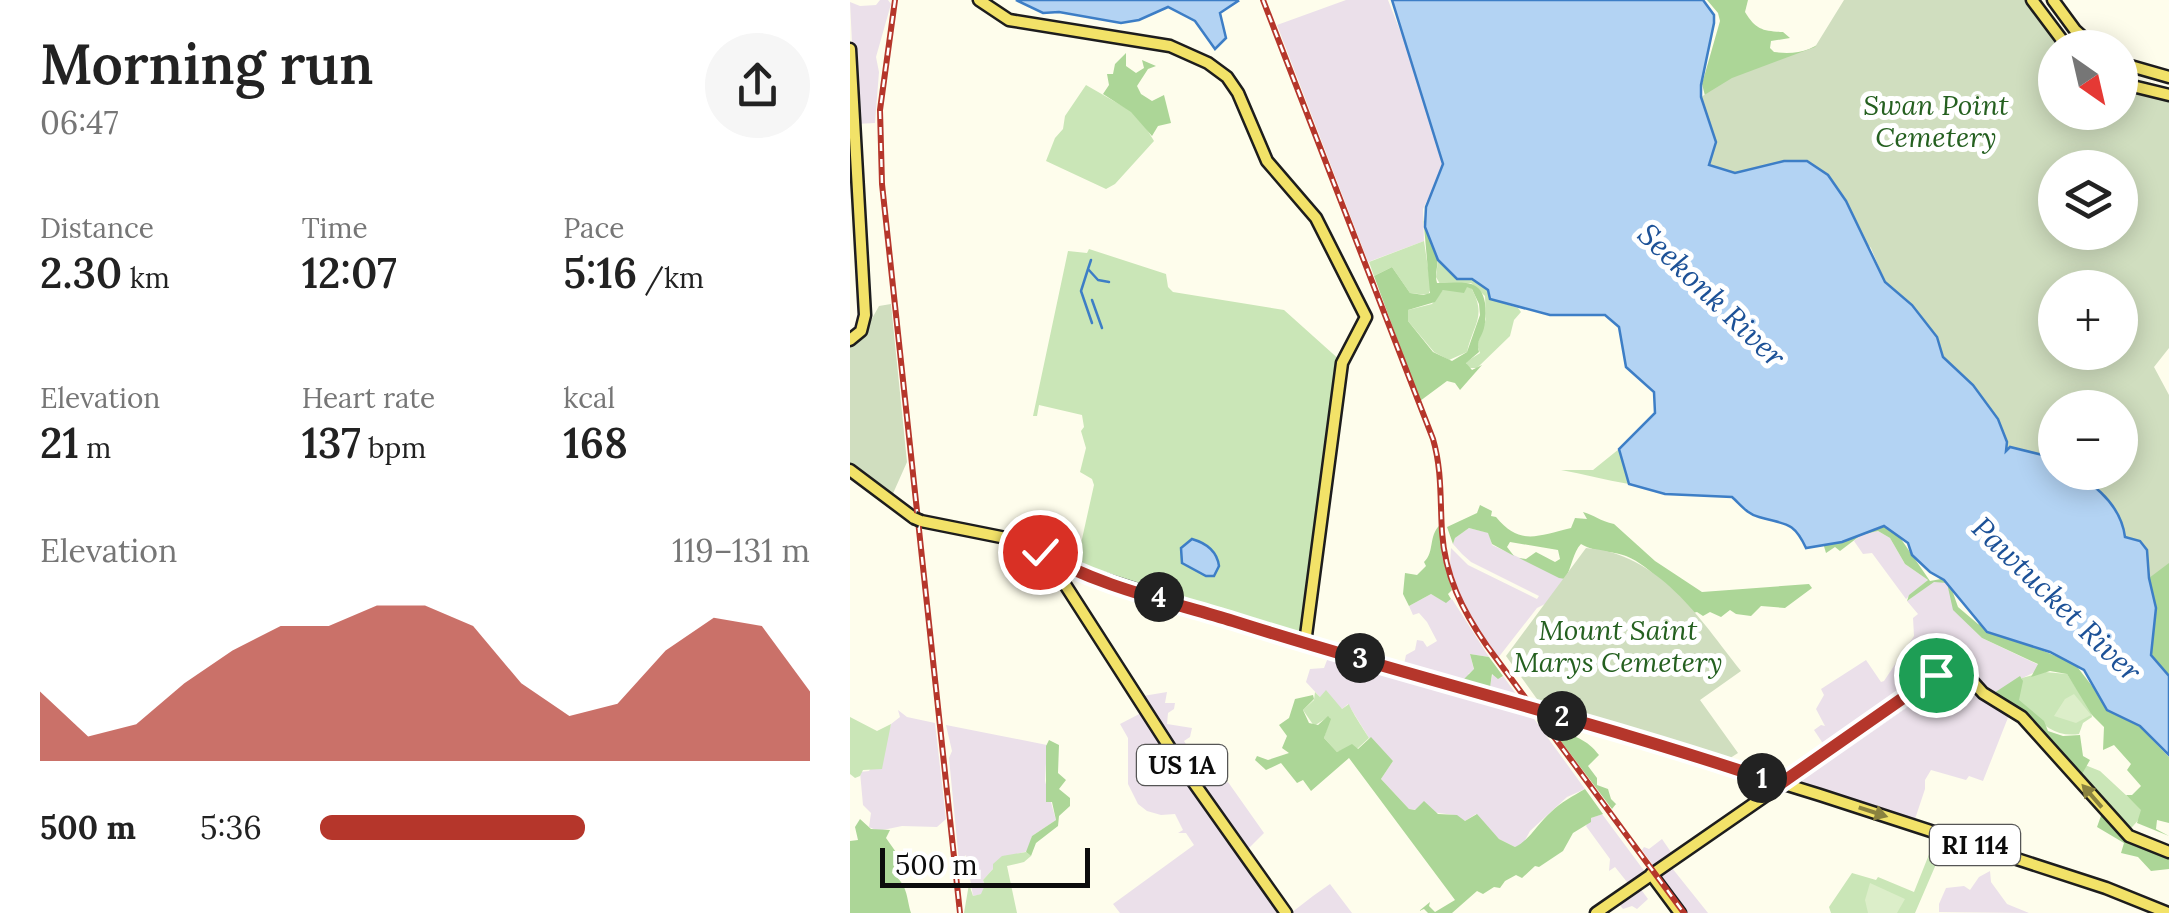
<!DOCTYPE html>
<meta charset="utf-8">
<style>
body{margin:0;font-family:Lora,serif;background:#f6f6f6;color:#222;height:100vh;display:flex;flex-direction:column;font-size:38px;white-space:nowrap}
*{box-sizing:border-box;margin:0}
p{font-size:32px;color:#767676}
.icon{flex:none;width:55px;height:55px;fill:none;stroke:currentColor;stroke-width:2;stroke-linecap:round;stroke-linejoin:round}
.map{position:relative;flex:1;overflow:hidden}
.side{display:flex;flex-direction:column;background:#fff;width:850px}
.side>*{flex:none}
.needle{width:65px;rotate:146deg}
.buttons{position:absolute;left:1188px;top:30px;display:grid;gap:20px}
.buttons a{display:grid;place-items:center;width:100px;height:100px;border-radius:50%;background:#fff;box-shadow:0 5px 25px #0003;font-size:50px}
.scale{position:absolute;left:30px;bottom:25px;width:210px;box-sizing:border-box;padding-left:10px;border:5px solid #0c0c0c;border-top:0;font-size:28px;line-height:35px;white-space:nowrap;color:#0c0c0c;-webkit-text-stroke:8px #fff;paint-order:stroke}
.pin{position:absolute;display:grid;place-items:center;width:85px;height:85px;color:#fff;margin:-42px;border:5px solid #fff;border-radius:50%;box-shadow:0 2px 10px #0007}
.km{position:absolute;width:50px;height:50px;margin:-25px;border-radius:50%;background:#222;color:#fff;font-size:28px;line-height:50px;text-align:center}
.round{display:grid;place-items:center;flex:none;width:105px;height:105px;border-radius:52px;background:#f6f6f6}
.summary{display:flex;align-items:center;justify-content:space-between;height:170px;padding:0 40px}
h1{font-size:55px;font-weight:600;line-height:75px}
.stats{display:grid;grid-template-columns:repeat(3,1fr);gap:15px;height:170px;padding:10px 40px}
.stats div{display:grid;align-content:center}
.stats b{font-size:42px;font-weight:600}
.stats small{font-size:28px;font-weight:400}
.stats p{font-size:28px}
.chart{height:280px;padding:20px 40px}
.chart p{display:flex;justify-content:space-between}
.chart svg{width:100%;height:180px;margin-top:10px;fill:#b5362b;opacity:.7}
ul{padding:0 40px;list-style:none;font-size:32px}
li{display:grid;grid-template-columns:160px 120px 1fr;align-items:center;height:75px}
li i{height:25px;border-radius:12px;background:#b5362b}
main{display:flex;flex:1;min-height:0}
.map>svg:first-child{display:block}
</style>
<main>
<section class="side">
<div class="summary"><div><h1>Morning run</h1><p>06:47</p></div><a class="round"><svg class="icon" aria-label="share" viewBox="0 0 24 24"><path d="M12 15V3M7 8l5-5 5 5M5 13v7h14v-7"/></svg></a></div>
<div class="stats">
<div><p>Distance</p><b>2.30<small> km</small></b></div>
<div><p>Time</p><b>12:07</b></div>
<div><p>Pace</p><b>5:16<small> /km</small></b></div>
</div>
<div class="stats">
<div><p>Elevation</p><b>21<small> m</small></b></div>
<div><p>Heart rate</p><b>137<small> bpm</small></b></div>
<div><p>kcal</p><b>168</b></div>
</div>
<div class="chart"><p><span>Elevation</span>119–131 m</p>
<svg viewBox="0 0 160 44" preserveAspectRatio="none"><path d="M0 44V27L10 38L20 35L30 25L40 17L50 11L60 11L70 6L80 6L90 11L100 25L110 33L120 30L130 17L140 9L150 11L160 27V44z"/></svg>
</div>
<ul>
<li><b>500 m</b>5:36<i style="width:54%"></i></li>
</ul>
</section>
<div class="map">
<svg width="1319" height="913" viewBox="0 0 1319 913">
<rect width="100%" height="100%" fill="#fefdec"/>
<path fill="#ebe0ea" d="M30 0H38L41 4 26 57 29 72 25 123 6 124 0 2 10 6 26 5Z
M496 0H538L569 79 592 163V170L573 209 574 241 518 262 427 25Z
M619 528 639 533 642 545 715 579 701 601 687 608 648 658 612 606 600 564 601 548 618 565 687 599 689 596 621 562 612 554 603 544 605 538Z
M1028 531 1040 538 1055 564 1078 580 1056 599 1022 553 1013 554 1004 541 1011 535Z
M1084 581 1098 583 1104 610 1132 638 1189 665 1187 671 1162 683 1161 710 1133 781 1119 776 1116 780 1081 770 1075 780V789L1063 825 944 787 943 775 951 770 958 776 986 753 982 748 978 751 964 730 971 725 975 726 966 709 974 695 971 689 1016 660 1031 682 1034 681 1064 636 1063 618 1068 614 1057 601Z
M581 594 596 602 602 599 639 657 620 654 624 670 618 674 640 685 643 673 651 678 653 676 735 789 717 797 680 831 673 844 665 847 649 839 626 814 615 821 604 815 559 809 531 779 543 761 519 738 498 704 492 709 470 697 456 682 460 669 474 668 479 655 553 669 556 655 565 650 567 640 573 641 577 647 587 641 577 622 569 613 563 615 559 606Z
M317 692 315 703H325L324 709 318 713 317 724 342 728 340 737 334 741 341 752 368 786 378 782 414 833 396 851 435 913H270L263 904 344 845 336 833H328L333 830 325 814 311 815 297 811 288 804 278 784V738L270 724 295 711 287 697Z
M48 710 57 717 85 723 96 819 87 827 52 826 28 831 19 827 21 813 13 805 10 772 19 771 34 749 41 724 50 717Z
M96 725 197 745 195 781 206 820 182 836 178 851 159 856 143 869 133 880 135 885 132 894 123 896 116 855 109 862 99 758 102 751Z
M752 814 798 876 787 884 798 899 787 909 782 906 773 909 765 899 781 887 765 867 759 871 760 859 736 826 741 818Z
M812 839 823 855 818 863 858 913H837L792 850 794 847 799 849Z
M1140 871 1141 882 1157 904 1179 913 1089 912V904L1096 888 1114 886 1120 890 1129 877Z
M480 884 502 913H441L463 896Z"/>
<path fill="#cae6b7" d="M236 85 288 115 304 141 265 184 256 189 196 161 205 138 213 129 215 116Z
M574 241 581 288 578 295 560 293 542 267 524 276 519 262Z
M239 249 316 274 318 287 323 292 434 310 492 362 455 642 226 566 244 485 242 479 230 472 236 448 231 431 234 427 232 415 189 405 187 416H183L218 251 237 253Z
M588 260 606 279H622L638 291 640 299 668 308 671 312 664 320 660 336 627 368H618L616 362 630 353 627 345 636 319 635 296 621 283 590 284 586 277Z
M620 286C638 316 623 324 617 352L599 360 584 352 558 321V310L582 304 593 290Z
M769 449 779 484C755 480 733 474 711 470H743Z
M1195 672 1217 674 1241 711 1242 717 1233 723 1229 734C1200 738 1188 719 1168 700L1172 678Z
M476 690 492 709 499 704C500 709 516 733 519 738L507 749 500 747 487 752 474 738 480 718 478 717 464 726 453 710 464 700 465 692 470 697Z
M0 717 27 731 41 724 32 769 13 770 10 776 5 778 0 774Z
M1235 765 1250 771 1292 810 1291 817 1276 834 1228 781Z
M1086 837 1096 841 1065 913H981L979 907 1002 873 1026 880 1028 877 1064 892Z
M176 852 181 856 174 862 157 866 167 913H114L119 884 123 896 131 894 135 885 133 880 143 869V864L152 856Z"/>
<path fill="#acd697" fill-rule="evenodd" d="M857 0H898L895 12C906 30 913 31 933 32L940 38 921 41 920 48 924 52C946 55 963 51 979 36L866 139 852 84 870 21 868 13Z
M276 53V66L286 73 294 68 292 60 306 66 298 69 287 86 291 94 302 101 314 95 321 123 308 126 302 136 281 112 253 94 259 85 257 74H263L265 64Z
M573 215C574 231 584 242 587 257 589 266 584 273 587 283 606 284 631 275 635 303 636 311 636 320 634 328 631 339 626 340 629 352L616 363 622 370 632 365 610 390 605 383 597 381 570 401 524 276 542 267 560 293 574 295 580 293ZM617 287 622 289 629 304 630 315 617 352 602 361 583 352 558 321V310L585 302 593 290 614 293Z
M1255 473 1319 501V678L1301 658 1300 642Z
M630 505 642 511 641 516 646 517C670 546 687 536 721 528L725 518 737 519 733 512C744 515 750 521 764 524L805 561 852 592 959 584 962 588 935 608 911 606 901 616 886 614 880 610 871 617 860 612 853 616 847 612 839 614C820 593 803 567 776 556 760 550 749 554 731 544 723 552 722 567 715 579L709 578 669 558 676 559 686 552 705 562 710 559 708 550 660 542 657 547 664 556 642 544 638 533 619 528 605 538 603 544 597 527 627 513Z
M590 525 592 556 602 590 598 594 601 599 596 603 581 594 559 606 553 594 555 573 567 575 576 566 574 562C585 552 578 536 590 525Z
M1037 526 1051 539 1080 581 1091 579 1100 584 1108 607 1128 624 1225 664 1256 704 1287 724 1319 757V823L1307 820 1306 829 1319 836 1287 823 1291 810 1276 795H1282L1291 786 1277 770 1281 764 1264 745 1253 750 1254 727 1242 715 1217 674 1200 671 1181 677 1188 664 1132 638 1103 610 1097 583 1084 582 1057 601 1059 595 1078 580 1055 564 1040 538 1028 531 1011 535 990 551 985 547 976 553 973 543 1007 529Z
M620 654 639 657 653 676 648 679 642 674 639 694 612 686 614 679 624 669Z
M1170 676 1173 681 1169 700 1194 721 1198 731 1213 736 1230 735 1233 756 1240 760 1228 781 1182 727 1141 700 1144 693Z
M463 695 464 699 453 710 459 723 468 725 478 716 481 719 474 738 487 752 502 744 508 749 521 737 543 761 531 779 559 809 565 810 574 801 588 814 607 815 615 821 627 814 649 839 665 847C679 841 689 822 701 812 711 802 723 796 735 789L753 814 741 818V822L723 833 713 851 689 867 685 866 672 878 666 875 655 881 650 888 644 887 633 894 627 891 602 913H578L574 909 569 911 580 902 579 906 585 912 605 900 499 758 461 791 453 780 447 783 431 763 416 770 405 760 407 756 418 760 439 753 432 748 437 736 429 725 439 718 445 699Z
M707 730C724 736 737 739 749 755L738 766 747 778V785L758 789 761 799 769 807 766 804 762 809 704 732Z
M199 740 209 745 208 773 216 780 209 789 220 798V806L209 816 208 826 186 843 181 856 176 852 182 836 206 820 202 802H196V746Z
M1253 810 1270 829 1319 856V869L1301 871 1288 857 1271 853 1274 843 1247 827Z
M10 819 21 829 40 830 36 838 48 855 42 873C58 885 56 896 61 913H0V841L8 840 5 827Z"/>
<path fill="#d0debf" fill-rule="evenodd" d="M994 0H1178L1213 47 1205 48V112H1270V85L1290 93 1319 98V348L1304 367 1319 395V563L1299 578 1297 550 1275 537 1222 473 1270 472V408H1205V458L1160 447 1157 452 1123 385 1093 357 1087 337 1062 305 1035 282 1021 248 934 161 884 173 859 165 866 142 851 97 882 78 965 47ZM1205 168H1270V232H1205ZM1205 288H1270V352H1205Z
M41 304 57 462 41 498 0 467V343L15 331 29 306Z
M736 548C809 553 850 619 891 671L850 700 888 753 874 762 692 706 656 656Z"/>
<path fill="#dceec9" d="M1224 694 1241 715 1226 723 1204 716 1215 699Z
M1020 883 1055 899 1047 913H1018L1015 900Z"/>
<path fill="#b3d3f3" stroke="#3d7ec6" stroke-width="2.5" d="M166 0H387L388 1 370 13 376 38 365 49 345 21 318 7 289 20 271 23 209 12 193 13Z
M542 0H853L864 15V23L851 85V97L866 142 859 165 885 173 934 161H957L978 175 996 201 1035 282 1062 305 1087 337 1093 357 1123 385 1148 419 1157 442 1156 451 1160 447 1205 458V472C1238 472 1271 505 1275 537L1290 541 1297 550 1299 578 1306 608 1301 655 1319 676V755L1290 726 1257 710 1234 670 1200 652 1137 632 1094 580 1080 572 1062 555 1058 543 1034 526 992 542 956 548C943 520 935 525 909 517 897 514 891 505 882 497L815 494 779 484 769 449 805 413 804 392 776 367 769 327 755 315H700L640 299 638 290 622 279H607L588 260 575 227 576 207 593 164Z
M342 539C356 543 367 551 369 566L364 576H356L332 563 331 548Z"/>
<g fill="none" stroke-linecap="round" stroke-linejoin="round">
<path stroke="#3d7ec6" stroke-width="2.5" d="M241 260 238 269 248 280 259 282
M238 269 231 291 242 323
M242 300 252 328"/>
<defs>
<path id="major" d="M129 0 159 20 320 46 358 63 377 77 388 93 417 161 466 218 516 317 492 363 455 643
M1182 0 1218 48
M1203 0 1225 30 1245 48
M0 49 15 315 11 331 0 340
M1270 63 1319 77
M1270 83 1319 95
M0 470 64 518
M71 521 161 539 224 570 460 645 687 708 970 795 1256 888 1318 913
M198 558 327 759 436 913
M801 874 830 913
M746 913 1097 670 1116 674 1133 693 1172 717 1279 836 1319 852"/>
</defs>
<use href="#major" stroke="#1d1d1d" stroke-width="15"/>
<use href="#major" stroke="#f2e268" stroke-width="10"/>
<defs>
<path id="rail" d="M45 0 30 110 32 184 110 913
M413 0 583 439C592 470 590 499 592 532 595 576 612 610 637 646L834 913"/>
</defs>
<use href="#rail" stroke="#b5362b" stroke-width="6"/>
<use href="#rail" stroke="#fff" stroke-width="2.5" stroke-dasharray="8" stroke-linecap="butt"/>
<defs>
<path id="major-bridge" d="M64 518 71 521"/>
</defs>
<use href="#major-bridge" stroke="#1d1d1d" stroke-width="15" stroke-linecap="butt"/>
<use href="#major-bridge" stroke="#f2e268" stroke-width="10"/>
</g>
<defs><path id="oneway-solid" d="M-6-.8H1V-3.2L6.5 0L1 3.2V.8H-6Z" transform="scale(2.5)"/></defs>
<g fill="#8a823f">
<use href="#oneway-solid" transform="translate(1242 796) rotate(-131)"/>
<use href="#oneway-solid" transform="translate(1023 812) rotate(18)"/>
</g>
<g fill="none" stroke-linecap="round" stroke-linejoin="round">
<defs>
<path id="route" d="M190 552C246 586 322 602 383 621 565 679 750 722 930 784L1086 675"/>
</defs>
<use href="#route" stroke="#fff" stroke-width="20"/>
<use href="#route" stroke="#b5362b" stroke-width="12"/>
</g>
<g text-anchor="middle" dominant-baseline="central" stroke-width="10" stroke-linejoin="round" paint-order="stroke">
<g fill="#fff" stroke="#555" stroke-width="2.5">
<rect x="287" y="745" width="90" height="40" rx="8"/>
<rect x="1080" y="825" width="90" height="40" rx="8"/>
</g>
<g font-size="25" font-weight="bold" fill="#0c0c0c">
<text x="332" y="765">US 1A</text>
<text x="1125" y="845">RI 114</text>
</g>
<g font-size="28" font-style="italic" fill="#256020" stroke="#fff">
<text x="1086" y="105">Swan Point<tspan x="1086" dy="32">Cemetery</tspan></text>
<text x="768" y="630">Mount Saint<tspan x="768" dy="32">Marys Cemetery</tspan></text>
</g>
<g font-size="30" font-style="italic" fill="#1c5197" stroke="#fff">
<text transform="translate(862 295) rotate(44)">Seekonk River</text>
<text transform="translate(1207 599) rotate(44)">Pawtucket River</text>
</g>
</g>
</svg>
<div class="buttons">
<a><svg class="needle" viewBox="-14 -14 28 28"><path d="M0-13l5 13h-10z" fill="#e53935"/><path d="M0 13l5-13h-10z" fill="#767676"/></svg></a>
<a><svg class="icon" aria-label="layers" viewBox="0 0 24 24"><path d="M12 4l9 5-9 5-9-5zM3 14l9 5 9-5"/></svg></a>
<a>+</a>
<a>−</a>
</div>
<div class="scale">500 m</div>
<div class="pin" style="left:1086px;top:675px;background:#1e9e55"><svg class="icon" aria-label="arrive" viewBox="0 0 24 24"><path d="M6 21V4h12l-3 4 3 4H6"/></svg></div>
<div class="pin" style="left:190px;top:552px;background:#d93025"><svg class="icon" aria-label="check" viewBox="0 0 24 24"><path d="M5 12l5 5 9-10"/></svg></div>
<b class="km" style="left:912px;top:778px">1</b>
<b class="km" style="left:712px;top:716px">2</b>
<b class="km" style="left:510px;top:658px">3</b>
<b class="km" style="left:309px;top:597px">4</b>
</div>
</main>
